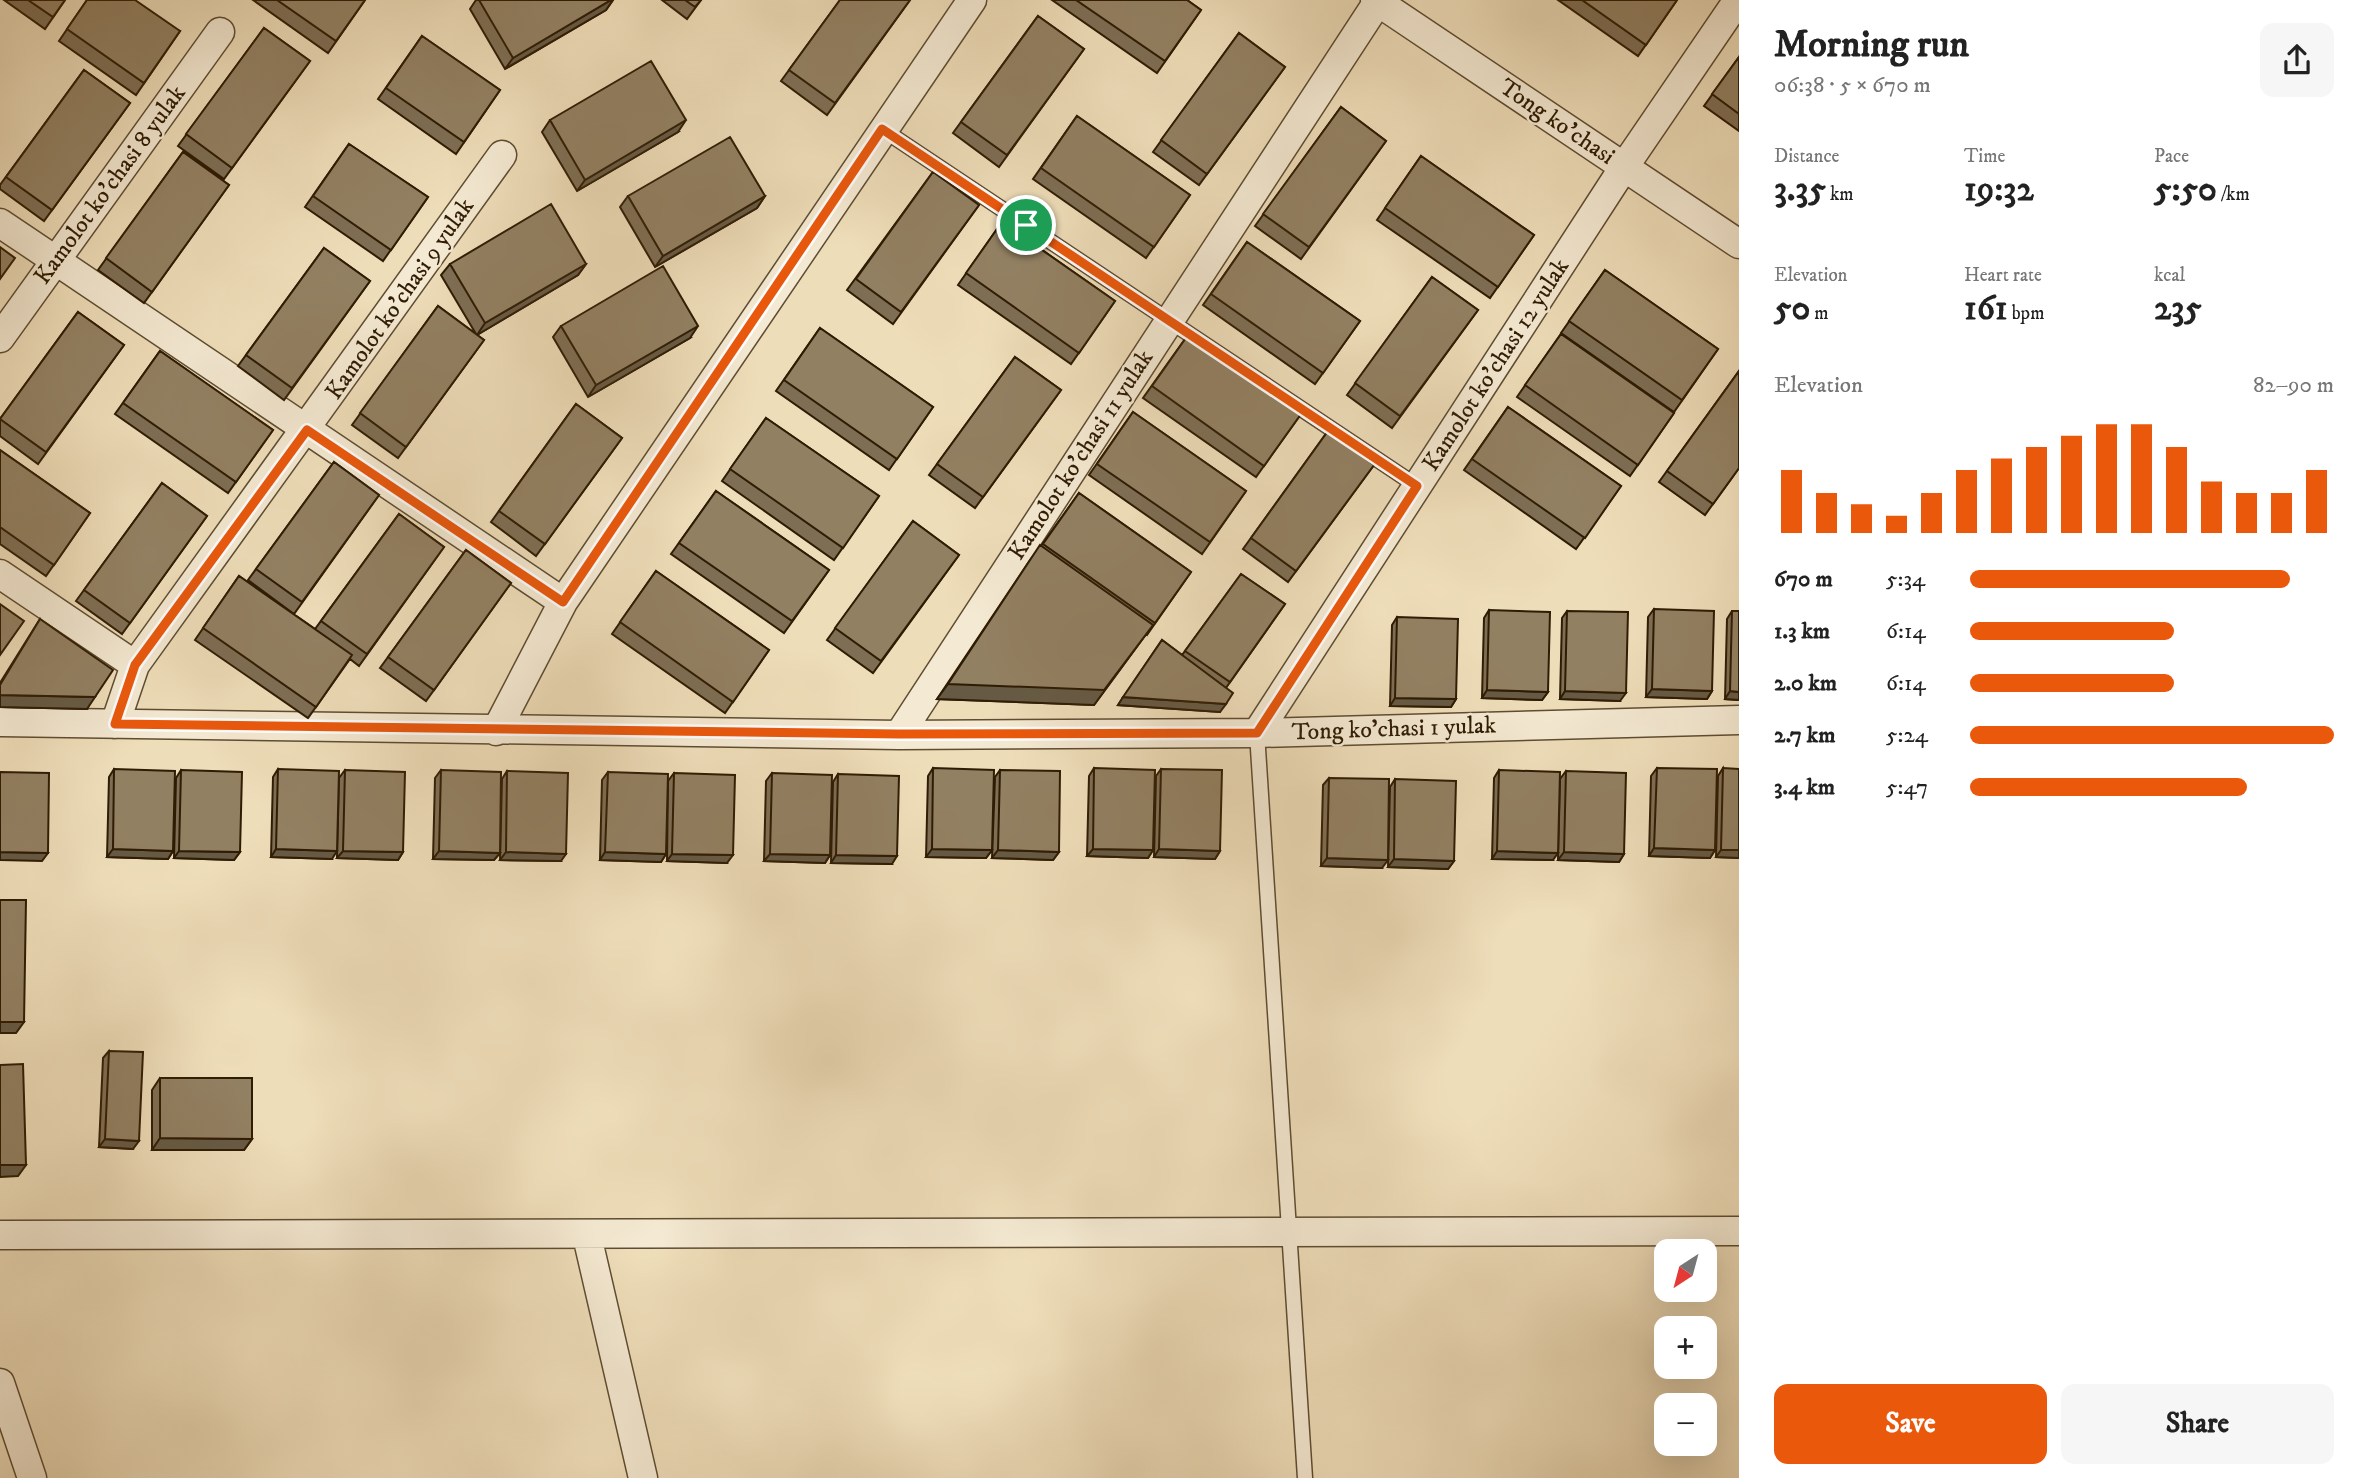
<!DOCTYPE html>
<meta charset="utf-8">
<style>
body{margin:0;font-family:"IM FELL DW Pica",serif;background:#f6f6f6;color:#222;height:100vh;display:flex;flex-direction:column;font-size:26px;white-space:nowrap}
*{box-sizing:border-box;margin:0}
p{font-size:23px;color:#767676}
.icon{flex:none;width:38px;height:38px;fill:none;stroke:currentColor;stroke-width:2;stroke-linecap:round;stroke-linejoin:round}
.map{position:relative;flex:1;overflow:hidden}
.drawer{display:flex;flex-direction:column;background:#fff;width:630px}
.drawer>*{flex:none}
.needle{width:46px;rotate:216deg}
.fabs{position:absolute;left:1654px;top:1239px;display:grid;gap:14px}
.fabs a{display:grid;place-items:center;width:63px;height:63px;border-radius:14px;background:#fff;box-shadow:0 7px 28px #0002;font-size:35px}
.pin{position:absolute;display:grid;place-items:center;width:60px;height:60px;color:#fff;margin:-30px;border:4px solid #fff;border-radius:50%;box-shadow:0 2px 7px #0007}
.round{display:grid;place-items:center;flex:none;width:74px;height:74px;border-radius:14px;background:#f6f6f6}
.summary{display:flex;align-items:center;justify-content:space-between;height:119px;padding:0 35px}
h1{font-size:38px;font-weight:800;line-height:52px}
.metrics{display:grid;grid-template-columns:repeat(3,1fr);gap:10px;height:119px;padding:7px 35px}
.metrics div{display:grid;align-content:center}
.metrics b{font-size:35px;font-weight:800}
.metrics small{font-size:19px;font-weight:400}
.metrics p{font-size:19px}
.chart{height:196px;padding:14px 35px}
.chart p{display:flex;justify-content:space-between}
.chart svg{width:100%;height:126px;margin-top:7px;stroke:#ea580c;stroke-width:6}
.primary-button{display:flex;gap:14px;margin-top:auto;padding:14px 35px}
.primary-button a{flex:1;height:80px;border-radius:14px;background:#ea580c;color:#fff;font-size:28px;font-weight:800;line-height:80px;text-align:center}
.primary-button a+a{background:#f6f6f6;color:#222}
ul{padding:0 35px;list-style:none;font-size:23px}
li{display:grid;grid-template-columns:112px 84px 1fr;align-items:center;height:52px}
li i{height:18px;border-radius:9px;background:#ea580c}
main{display:flex;flex:1;min-height:0}
.map>svg:first-child{display:block}
</style>
<main>
<div class="map">
<svg width="1739" height="1478" viewBox="0 0 1739 1478">
<rect width="100%" height="100%" fill="#eeddb9"/>
<filter id="stains"><feTurbulence type="fractalNoise" baseFrequency=".00286" numOctaves="4"/><feColorMatrix values="0 0 0 0 .2 0 0 0 0 .09 0 0 0 0 .02 0 0 0 .5 -.17"/></filter>
<radialGradient id="worn" r=".72"><stop offset=".6" stop-color="#630" stop-opacity="0"/><stop offset="1" stop-color="#630" stop-opacity=".3"/></radialGradient>
<g fill="none" stroke-linecap="round" stroke-linejoin="round">
<defs>
<path id="service" d="M882 129 1417 486
M1257 733 1305 1478"/>
<path id="minor" d="M1375 0 1739 244
M0 223 563 602
M0 338 220 32
M0 574 135 665
M0 722 899 735 1257 733 1739 720
M115 724 135 665 502 155
M496 731 563 602 972 0
M1257 733 1624 167 1738 0
M899 735 1379 0
M0 1235 1739 1231
M587 1236 643 1478
M0 1383 32 1478"/>
</defs>
<use href="#service" stroke="#5f4c31" stroke-width="17"/>
<use href="#minor" stroke="#5f4c31" stroke-width="31"/>
<use href="#service" stroke="#f4e9d2" stroke-width="14"/>
<use href="#minor" stroke="#f4e9d2" stroke-width="28"/>
</g>
<path fill="#7e6e54" stroke="#2f1c04" stroke-width="2" d="M4 0H65L45 29Z
M87 0 180 31 136 95 59 41Z
M253 0H365L328 53Z
M476 0H613L606 10 505 69 470 9Z
M662 0H701L687 19Z
M840 0H910L827 115 781 81Z
M1052 0H1187L1201 10 1157 73Z
M1558 0H1677L1638 56Z
M1038 16 1084 49 999 167 953 133Z
M264 28 310 61 224 179 178 146Z
M1239 33 1285 67 1199 185 1153 152Z
M422 36 500 90 456 154 378 99Z
M1739 57V131L1704 106Z
M84 70 130 103 44 221 0 189V185Z
M1341 107 1386 141 1301 259 1255 226Z
M1077 116 1190 195 1146 258 1033 179Z
M550 120 678 132 577 191 542 132Z
M349 144 428 197 383 261 305 207Z
M183 152 229 185 144 303 98 270Z
M1421 156 1534 235 1490 298 1377 220Z
M933 172 979 205 893 324 847 290Z
M628 196H765L757 208 655 267 620 207Z
M1002 222 1115 301 1071 364 958 285Z
M1247 242 1360 321 1315 384 1203 305Z
M324 248 370 281 284 400 238 366Z
M450 264H586L578 275 477 335 484 340 398 458 352 425 438 306 476 334 441 275Z
M1605 270 1718 349 1674 412 1561 333Z
M1432 277 1478 310 1392 428 1347 395Z
M78 312 124 345 38 464 0 436V419Z
M561 326 690 338 588 397 553 337Z
M820 328 933 407 889 470 776 391Z
M1561 334 1674 413 1630 476 1517 397Z
M1188 335 1301 414 1256 477 1143 398Z
M160 351 273 430 228 493 115 414Z
M1015 357 1061 390 975 508 929 475Z
M1739 371V468L1705 515 1659 482Z
M576 404 622 438 536 556 491 522Z
M1508 407 1621 486 1576 549 1464 470Z
M1133 412 1246 491 1202 554 1089 475Z
M766 418 879 496 834 560 722 481Z
M1328 431 1374 465 1288 582 1243 549Z
M0 450 90 513 46 576 0 544Z
M334 462 379 495 294 614 248 580Z
M162 483 207 516 122 634 76 601Z
M716 491 829 570 784 633 671 554Z
M1079 493 1191 572 1147 635 1146 634 1094 705 937 699 1030 560 1041 546Z
M399 514 444 547 359 666 350 659 308 718 195 640 239 576 315 629Z
M913 521 959 555 873 673 827 640Z
M466 550 511 583 426 701 380 668Z
M656 571 769 650 725 713 612 634Z
M1241 574 1285 604 1226 688 1220 712 1118 705 1162 640 1182 655Z
M1654 609 1712 691 1707 699 1646 697 1648 617Z
M1489 610 1548 692 1542 700 1482 698 1484 618Z
M1567 611 1620 701 1560 699 1562 618Z
M1732 611H1739V700L1725 699 1727 619Z
M1397 617 1456 699 1451 707 1390 706 1392 625Z
M40 619 87 709 0 707V683Z
M933 768 992 850 986 858 926 857 928 776Z
M1094 768 1153 850 1148 858 1087 856 1089 776Z
M1657 768 1715 850 1710 858 1649 856 1651 776Z
M1723 768 1739 858 1716 857 1718 776Z
M114 769 173 851 168 859 107 857 109 777Z
M278 769 332 859 271 857 273 777Z
M1161 769 1220 851 1215 859 1154 857 1156 776Z
M181 770 240 852 234 860 174 858 176 778Z
M345 770 403 852 398 860 337 858 339 778Z
M441 770 500 853 494 860 433 859 435 778Z
M1000 770 1059 852 1053 860 992 858 995 777Z
M1499 770 1553 860 1492 859 1494 778Z
M507 771 561 861 500 860 502 779Z
M1566 771 1624 854 1619 862 1558 860 1560 779Z
M608 772 666 854 661 862 600 860 602 780Z
M674 773 727 863 667 861 668 781Z
M772 773 830 855 825 863 764 861 766 781Z
M838 774 892 864 831 863 833 782Z
M1329 778 1382 868 1321 866 1323 785Z
M1395 779 1454 861 1448 869 1388 867 1390 787Z
M109 1051 133 1149 99 1147 103 1058Z
M160 1078 252 1139 244 1150H152V1090Z"/>
<path fill="#665a45" stroke="#2f1c04" stroke-width="2" d="M611 0H613L606 10 505 69 513 58Z
M686 120 678 132 577 191 585 180Z
M765 196 757 208 655 267 663 256Z
M586 264 578 275 477 335 485 323Z
M698 326 690 338 588 397 596 385Z
M1153 625 1094 705 937 699 948 684Z
M1652 689 1712 691 1707 699 1646 697Z
M1487 690 1548 692 1542 700 1482 698Z
M1565 691 1626 693 1620 701 1560 699Z
M1730 691 1739 692V700L1725 699Z
M0 695 95 697 87 709 0 707Z
M1123 697 1226 704 1220 712 1118 705Z
M1395 698 1456 699 1451 707 1390 706Z
M1654 848 1715 850 1710 858 1649 856Z
M113 849 173 851 168 859 107 857Z
M276 849 337 851 332 859 271 857Z
M932 849 992 850 986 858 926 857Z
M1093 849 1153 850 1148 858 1087 856Z
M1159 849 1220 851 1215 859 1154 857Z
M998 850 1059 852 1053 860 992 858Z
M1721 850H1739V858L1716 857Z
M179 851 240 852 234 860 174 858Z
M343 851 403 852 398 860 337 858Z
M439 851 500 853 494 860 433 859Z
M1497 851 1558 853 1553 860 1492 859Z
M0 852 48 853 42 861 0 860Z
M506 852 566 854 561 861 500 860Z
M605 852 666 854 661 862 600 860Z
M1564 852 1624 854 1619 862 1558 860Z
M672 854 733 855 727 863 667 861Z
M770 854 830 855 825 863 764 861Z
M836 855 897 856 892 864 831 863Z
M1327 858 1388 860 1382 868 1321 866Z
M1394 859 1454 861 1448 869 1388 867Z
M0 1022H24L16 1033H0Z
M160 1138 252 1139 244 1150H152Z
M105 1139 139 1141 133 1149 99 1147Z
M0 1165H26L18 1176 0 1177Z"/>
<path fill="#928062" stroke="#2f1c04" stroke-width="2" d="M28 0H65L53 17Z
M87 0H135L180 31 144 83 67 29Z
M277 0H365L336 41Z
M479 0H611L513 58Z
M685 0H701L695 7Z
M840 0H910L835 103 789 70Z
M1076 0H1187L1201 10 1165 61Z
M1582 0H1677L1646 45Z
M1038 16 1084 49 1007 155 961 122Z
M264 28 310 61 232 168 186 134Z
M1239 33 1285 67 1207 174 1161 140Z
M422 36 500 90 464 142 386 88Z
M1739 57V114L1712 94Z
M651 61 686 120 585 180 550 120Z
M84 70 130 103 52 210 6 177Z
M1341 107 1386 141 1309 247 1263 214Z
M1077 116 1190 195 1154 247 1041 168Z
M730 137 765 196 663 256 628 196Z
M349 144 428 197 391 250 313 196Z
M183 152 229 185 152 292 106 258Z
M1421 156 1534 235 1498 287 1385 208Z
M933 172 979 205 901 312 856 279Z
M551 204 586 264 485 323 450 264Z
M1002 222 1115 301 1079 353 966 273Z
M1247 242 1360 321 1323 373 1211 294Z
M0 247 15 258 0 279Z
M324 248 370 281 292 388 246 355Z
M663 266 698 326 596 385 561 326Z
M1605 270 1718 349 1682 400 1569 321Z
M1432 277 1478 310 1400 416 1355 383Z
M438 306 484 340 406 447 360 413Z
M78 312 124 345 46 452 0 419Z
M820 328 933 407 897 459 784 380Z
M1561 334 1674 413 1638 465 1525 385Z
M1188 335 1301 414 1264 466 1152 386Z
M160 351 273 430 236 482 123 403Z
M1015 357 1061 390 983 497 937 464Z
M1739 371V468L1713 504 1667 471Z
M576 404 622 438 545 544 499 511Z
M1508 407 1621 486 1585 538 1472 459Z
M1133 412 1246 491 1210 542 1097 464Z
M766 418 879 496 843 548 730 469Z
M1328 431 1374 465 1296 571 1251 538Z
M0 450 90 513 54 565 0 527Z
M334 462 379 495 302 602 256 569Z
M162 483 207 516 130 623 84 590Z
M716 491 829 570 792 621 679 543Z
M1079 493 1191 572 1155 623 1043 544Z
M399 514 444 547 367 654 321 621Z
M913 521 959 555 881 661 835 628Z
M1040 545 1153 625 1104 690 948 684Z
M466 550 511 583 434 690 388 657Z
M656 571 769 650 733 702 620 622Z
M1241 574 1285 604 1230 682 1185 651Z
M239 576 352 655 316 707 203 628Z
M0 604 24 621 0 655Z
M1654 609 1714 611 1712 691 1652 689Z
M1489 610 1550 612 1548 692 1487 690Z
M1567 611 1628 612 1626 693 1565 691Z
M1732 611H1739V692L1730 691Z
M1397 617 1458 619 1456 699 1395 698Z
M40 619 113 670 95 697 0 695V685Z
M1162 640 1233 693 1226 704 1123 697Z
M933 768 994 770 992 850 932 849Z
M1094 768 1155 770 1153 850 1093 849Z
M1657 768 1717 769 1715 850 1654 848Z
M1723 768 1739 769V850H1721Z
M114 769 175 771 173 851 113 849Z
M278 769 339 771 337 851 276 849Z
M1161 769 1222 770 1220 851 1159 849Z
M181 770 242 772 240 852 179 851Z
M345 770 405 772 403 852 343 851Z
M441 770 501 772 500 853 439 851Z
M1000 770 1060 771 1059 852 998 850Z
M1499 770 1560 772 1558 853 1497 851Z
M507 771 568 773 566 854 506 852Z
M1566 771 1626 773 1624 854 1564 852Z
M0 772 49 773 48 853 0 852Z
M608 772 668 774 666 854 605 852Z
M674 773 735 775 733 855 672 854Z
M772 773 832 775 830 855 770 854Z
M838 774 899 776 897 856 836 855Z
M1329 778 1389 779 1388 860 1327 858Z
M1395 779 1456 781 1454 861 1394 859Z
M0 900H26L24 1022H0Z
M109 1051 143 1052 139 1141 105 1139Z
M23 1064 26 1165H0V1065Z
M160 1078H252V1139L160 1138Z"/>
<g fill="none" stroke-linecap="round" stroke-linejoin="round">
<defs>
<path id="route" d="M882 129 1417 486 1257 733 899 734 115 724 135 665 307 430 563 602Z"/>
</defs>
<use href="#route" stroke="#fff" stroke-width="14"/>
<use href="#route" stroke="#ea580c" stroke-width="9"/>
</g>
<g text-anchor="middle" dominant-baseline="central" stroke-width="5" stroke-linejoin="round" paint-order="stroke">
<g font-size="24" fill="#2f1c04" stroke="#f4e9d2">
<text transform="translate(1557 122) rotate(34)">Tong ko'chasi</text>
<text transform="translate(110 185) rotate(-54)">Kamolot ko'chasi 8 yulak</text>
<text transform="translate(400 299) rotate(-55)">Kamolot ko'chasi 9 yulak</text>
<text transform="translate(1496 365) rotate(-57)">Kamolot ko'chasi 12 yulak</text>
<text transform="translate(1081 455) rotate(-57)">Kamolot ko'chasi 11 yulak</text>
<text transform="translate(1394 729) rotate(-2)">Tong ko'chasi 1 yulak</text>
</g>
</g>
<rect width="100%" height="100%" filter="url(#stains)"/>
<rect width="100%" height="100%" fill="url(#worn)"/>
</svg>
<div class="fabs">
<a><svg class="needle" viewBox="-14 -14 28 28"><path d="M0-13l5 13h-10z" fill="#e53935"/><path d="M0 13l5-13h-10z" fill="#767676"/></svg></a>
<a>+</a>
<a>−</a>
</div>
<div class="pin" style="left:1026px;top:225px;background:#1e9e55"><svg class="icon" aria-label="arrive" viewBox="0 0 24 24"><path d="M6 21V4h12l-3 4 3 4H6"/></svg></div>
</div>
<section class="drawer">
<div class="summary"><div><h1>Morning run</h1><p>06:38 · 5 × 670 m</p></div><a class="round"><svg class="icon" aria-label="share" viewBox="0 0 24 24"><path d="M12 15V3M7 8l5-5 5 5M5 13v7h14v-7"/></svg></a></div>
<div class="metrics">
<div><p>Distance</p><b>3.35<small> km</small></b></div>
<div><p>Time</p><b>19:32</b></div>
<div><p>Pace</p><b>5:50<small> /km</small></b></div>
</div>
<div class="metrics">
<div><p>Elevation</p><b>50<small> m</small></b></div>
<div><p>Heart rate</p><b>161<small> bpm</small></b></div>
<div><p>kcal</p><b>235</b></div>
</div>
<div class="chart"><p><span>Elevation</span>82–90 m</p>
<svg viewBox="0 0 160 44" preserveAspectRatio="none"><path d="M5 44V22M15 44V30M25 44V34M35 44V38M45 44V30M55 44V22M65 44V18M75 44V14M85 44V10M95 44V6M105 44V6M115 44V14M125 44V26M135 44V30M145 44V30M155 44V22"/></svg>
</div>
<ul>
<li><b>670 m</b>5:34<i style="width:88%"></i></li>
<li><b>1.3 km</b>6:14<i style="width:56%"></i></li>
<li><b>2.0 km</b>6:14<i style="width:56%"></i></li>
<li><b>2.7 km</b>5:24<i style="width:100%"></i></li>
<li><b>3.4 km</b>5:47<i style="width:76%"></i></li>
</ul>
<div class="primary-button"><a>Save</a><a>Share</a></div>
</section>
</main>
